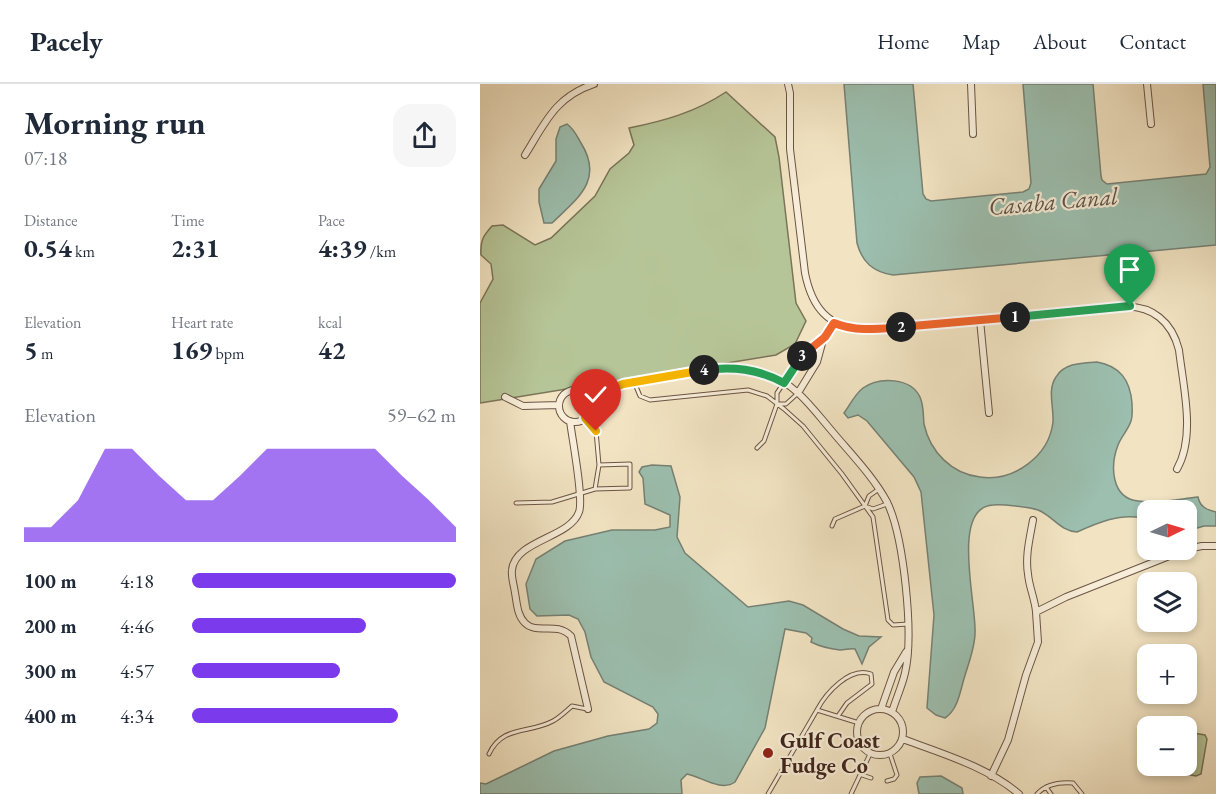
<!DOCTYPE html>
<meta charset="utf-8">
<style>
body{margin:0;font-family:"EB Garamond",serif;background:#f6f6f7;color:#1f2937;height:100vh;display:flex;flex-direction:column;font-size:22px;white-space:nowrap}
*{box-sizing:border-box;margin:0}
p{font-size:20px;color:#747a83}
.icon{flex:none;width:33px;height:33px;fill:none;stroke:currentColor;stroke-width:2;stroke-linecap:round;stroke-linejoin:round}
.map{position:relative;flex:1;overflow:hidden}
.drawer{display:flex;flex-direction:column;background:#fff;width:480px}
.drawer>*{flex:none}
.needle{width:39px;rotate:85deg}
.buttons{position:absolute;left:657px;top:416px;display:grid;gap:12px}
.buttons a{display:grid;place-items:center;width:60px;height:60px;border-radius:12px;background:#fff;box-shadow:0 3px 9px #0003;font-size:30px}
.pin{position:absolute;display:grid;place-items:center;width:51px;height:51px;color:#fff;margin:-62px -26px;border-radius:50% 50% 50% 0;rotate:-45deg;box-shadow:0 0 6px #0007}
.pin .icon{rotate:45deg}
.km{position:absolute;width:30px;height:30px;margin:-15px;border-radius:50%;background:#222;color:#fff;font-size:16px;line-height:30px;text-align:center}
.round{display:grid;place-items:center;flex:none;width:63px;height:63px;border-radius:18px;background:#f6f6f7}
.head{display:flex;align-items:center;justify-content:space-between;height:102px;padding:0 24px}
h1{font-size:33px;font-weight:700;line-height:45px}
.figures{display:grid;grid-template-columns:repeat(3,1fr);gap:9px;height:102px;padding:6px 24px}
.figures div{display:grid;align-content:center}
.figures b{font-size:26px;font-weight:700}
.figures small{font-size:16px;font-weight:400}
.figures p{font-size:16px}
.chart{height:168px;padding:12px 24px}
.chart p{display:flex;justify-content:space-between}
.chart svg{width:100%;height:108px;margin-top:6px;fill:#7c3aed;opacity:.7}
ul{padding:0 24px;list-style:none;font-size:20px}
li{display:grid;grid-template-columns:96px 72px 1fr;align-items:center;height:45px}
li i{height:15px;border-radius:8px;background:#7c3aed}
header{display:flex;align-items:center;gap:36px;box-sizing:border-box;height:84px;padding:0 30px;background:#fff;border-bottom:2px solid #e0e1e3}
header strong{font-size:28px}
nav{display:flex;gap:33px;margin-inline-start:auto;font-size:21px}
main{display:flex;flex:1;min-height:0}
.map>svg:first-child{display:block}
</style>
<header>
<strong>Pacely</strong>
<nav><a>Home</a><a>Map</a><a>About</a><a>Contact</a></nav>
</header>
<main>
<section class="drawer">
<div class="head"><div><h1>Morning run</h1><p>07:18</p></div><a class="round"><svg class="icon" aria-label="share" viewBox="0 0 24 24"><path d="M12 15V3M7 8l5-5 5 5M5 13v7h14v-7"/></svg></a></div>
<div class="figures">
<div><p>Distance</p><b>0.54<small> km</small></b></div>
<div><p>Time</p><b>2:31</b></div>
<div><p>Pace</p><b>4:39<small> /km</small></b></div>
</div>
<div class="figures">
<div><p>Elevation</p><b>5<small> m</small></b></div>
<div><p>Heart rate</p><b>169<small> bpm</small></b></div>
<div><p>kcal</p><b>42</b></div>
</div>
<div class="chart"><p><span>Elevation</span>59–62 m</p>
<svg viewBox="0 0 160 44" preserveAspectRatio="none"><path d="M0 44V38L10 38L20 27L30 6L40 6L50 17L60 27L70 27L80 17L90 6L100 6L110 6L120 6L130 6L140 17L150 27L160 38V44z"/></svg>
</div>
<ul>
<li><b>100 m</b>4:18<i style="width:100%"></i></li>
<li><b>200 m</b>4:46<i style="width:66%"></i></li>
<li><b>300 m</b>4:57<i style="width:56%"></i></li>
<li><b>400 m</b>4:34<i style="width:78%"></i></li>
</ul>
</section>
<div class="map">
<svg width="736" height="710" viewBox="0 0 736 710">
<rect width="100%" height="100%" fill="#f2e4c3"/>
<filter id="stains"><feTurbulence type="fractalNoise" baseFrequency=".00333" numOctaves="4"/><feColorMatrix values="0 0 0 0 .2 0 0 0 0 .09 0 0 0 0 .02 0 0 0 .5 -.17"/></filter>
<radialGradient id="worn" r=".72"><stop offset=".6" stop-color="#630" stop-opacity="0"/><stop offset="1" stop-color="#630" stop-opacity=".3"/></radialGradient>
<path fill="#b6c597" stroke="#7a7459" stroke-width="1.5" d="M246 8 295 53 299 73 316 219 326 237 315 260 296 271 0 319V219L13 195 11 180 1 171C0 157 3 152 12 142L23 141 55 161 71 154 115 112 130 85 149 69 154 61 149 44C184 37 216 28 246 8Z
M707 648 725 651 727 655 721 690 716 692 683 686 680 682 706 681Z"/>
<path fill="#9cbfaf" stroke="#768174" stroke-width="1.5" d="M364 0H433L443 110 446 115 451 117 543 108 549 105 551 99 543 0H613L621 92 622 96 627 100 726 90 730 83 723 0H736V161L413 191C393 188 382 178 377 159Z
M87 40C94 45 97 52 101 59 124 96 98 114 72 139H64L59 118V105L76 77V55L80 43Z
M617 278C640 282 650 296 652 319 652 325 653 331 651 337 648 346 641 353 638 361 630 382 631 414 658 417 677 420 699 415 718 413 720 423 727 426 736 428V442H724L707 447 706 426H668L667 442 662 434C640 429 617 439 597 448 580 447 573 432 558 426 548 423 523 420 513 421 470 423 497 522 495 549 495 566 486 585 482 602 479 613 476 627 465 634L456 631 447 624 454 531 441 408 434 393 387 337 378 331 368 334 364 329C370 321 375 310 383 304 400 292 431 294 440 313 444 322 443 331 444 340 450 368 472 390 500 393 534 398 569 372 573 338 574 323 567 306 576 293 584 279 602 279 617 278Z
M172 381 191 382 200 413 197 453 205 469 268 523 309 517 323 521 363 545 379 552 401 553 389 563 382 580 375 565C369 564 366 566 360 566 351 565 339 562 331 558L332 554 326 549 305 545 285 644 255 698C241 708 222 693 207 690L201 696 202 710H0V699L6 700 74 667 128 652 169 645 177 639 178 630 173 623 124 598 111 573 105 548 98 535 89 531 57 532 50 525 46 500 56 475 85 457 132 446H175L190 443V431L165 420 163 394 159 388 162 383Z
M461 692 482 704 483 710H439L437 699 440 693Z"/>
<g fill="none" stroke-linecap="round" stroke-linejoin="round">
<defs>
<path id="service" d="M155 300 160 312 170 316 268 306 287 312 304 325 323 342 362 390 393 433 408 536 413 541 428 540
M303 300 297 309V320H306L317 310
M105 334 116 347 119 381 115 405
M277 364 284 357 297 320
M399 405 389 412 385 422 393 425 407 420
M36 419 72 418 115 405 150 404V380L119 381
M352 442 355 435 385 422
M337 626C346 609 370 582 391 590L392 600 367 619 358 632
M9 670C22 641 49 650 73 637 80 633 86 627 92 622L107 625
M382 691 391 694
M407 697 414 695 417 691 410 670
M566 703 571 710
M288 710 337 626 379 639
M371 710 390 670
M557 710C566 700 580 698 593 699L602 710"/>
<path id="minor" d="M308 0 310 9V65L325 189C332 224 348 243 384 246L643 223C672 221 692 238 699 266 703 302 716 352 697 385
M491 0 493 50
M667 0 671 40
M45 71C65 39 75 13 114 0
M500 236 509 329
M304 299 326 266 345 253 354 239
M79 322a16 16 0 1 1 32 0a16 16 0 1 1-32 0Z
M318 309 337 278 343 256
M25 313 43 322 79 321
M109 314C135 299 163 296 192 292 225 286 255 280 287 290 315 299 333 325 351 346 370 369 393 392 407 418 424 453 434 551 425 589 422 602 416 615 412 628
M90 337C92 354 104 415 99 428 90 454 35 456 32 486 31 493 34 501 35 509 37 519 37 531 45 539 57 551 76 537 91 552L108 625
M553 436C550 453 545 472 548 490 549 503 555 515 556 528
M377 648a23 23 0 1 1 46 0a23 23 0 1 1-46 0Z
M401 625 414 588 426 568
M423 655C462 670 506 682 539 710
M511 692 528 656 546 591 558 558 556 528 586 513 707 465 722 462H736"/>
</defs>
<use href="#service" stroke="#6b5445" stroke-width="5"/>
<use href="#minor" stroke="#6b5445" stroke-width="8"/>
<use href="#service" stroke="#f7edd8" stroke-width="3"/>
<use href="#minor" stroke="#f7edd8" stroke-width="6"/>
</g>
<g fill="none" stroke-linecap="round" stroke-linejoin="round">
<defs>
<path id="split-1" d="M535 233 650 222"/>
<path id="split-2" d="M421 243 535 233"/>
<path id="split-3" d="M322 272 345 253 354 239C377 248 397 245 421 243"/>
<path id="split-4" d="M224 286C253 282 278 285 304 299L322 272"/>
<path id="split-5" d="M113 312 143 300 224 286"/>
<path id="split-6" d="M113 312 110 314 111 325 105 334 116 347"/>
</defs>
<use href="#split-1" stroke="#fff" stroke-width="12"/>
<use href="#split-2" stroke="#fff" stroke-width="12"/>
<use href="#split-3" stroke="#fff" stroke-width="12"/>
<use href="#split-4" stroke="#fff" stroke-width="12"/>
<use href="#split-5" stroke="#fff" stroke-width="12"/>
<use href="#split-6" stroke="#fff" stroke-width="12"/>
<use href="#split-1" stroke="#22a559" stroke-width="8"/>
<use href="#split-2" stroke="#f0652b" stroke-width="8"/>
<use href="#split-3" stroke="#f0652b" stroke-width="8"/>
<use href="#split-4" stroke="#22a559" stroke-width="8"/>
<use href="#split-5" stroke="#f5b400" stroke-width="8"/>
<use href="#split-6" stroke="#f5b400" stroke-width="8"/>
</g>
<circle fill="#8f2418" stroke="#f7edd8" stroke-width="2" cx="288" cy="669" r="6"/>
<g text-anchor="middle" dominant-baseline="central" stroke-width="4.5" stroke-linejoin="round" paint-order="stroke">
<g font-size="22" font-weight="bold" fill="#3e241b" stroke="#f7edd8" text-anchor="start">
<text x="300" y="656">Gulf Coast<tspan x="300" dy="25">Fudge Co</tspan></text>
</g>
<g font-size="24" font-style="italic" fill="#5a5247" stroke="#f7edd8">
<text transform="translate(573 117) rotate(-5)">Casaba Canal</text>
</g>
</g>
<rect width="100%" height="100%" filter="url(#stains)"/>
<rect width="100%" height="100%" fill="url(#worn)"/>
</svg>
<div class="buttons">
<a><svg class="needle" viewBox="-14 -14 28 28"><path d="M0-13l5 13h-10z" fill="#e53935"/><path d="M0 13l5-13h-10z" fill="#747a83"/></svg></a>
<a><svg class="icon" aria-label="layers" viewBox="0 0 24 24"><path d="M12 4l9 5-9 5-9-5zM3 14l9 5 9-5"/></svg></a>
<a>+</a>
<a>−</a>
</div>
<div class="pin" style="left:650px;top:222px;background:#1e9e55"><svg class="icon" aria-label="arrive" viewBox="0 0 24 24"><path d="M6 21V4h12l-3 4 3 4H6"/></svg></div>
<div class="pin" style="left:116px;top:347px;background:#d93025"><svg class="icon" aria-label="check" viewBox="0 0 24 24"><path d="M5 12l5 5 9-10"/></svg></div>
<b class="km" style="left:535px;top:233px">1</b>
<b class="km" style="left:421px;top:243px">2</b>
<b class="km" style="left:322px;top:272px">3</b>
<b class="km" style="left:224px;top:286px">4</b>
</div>
</main>
